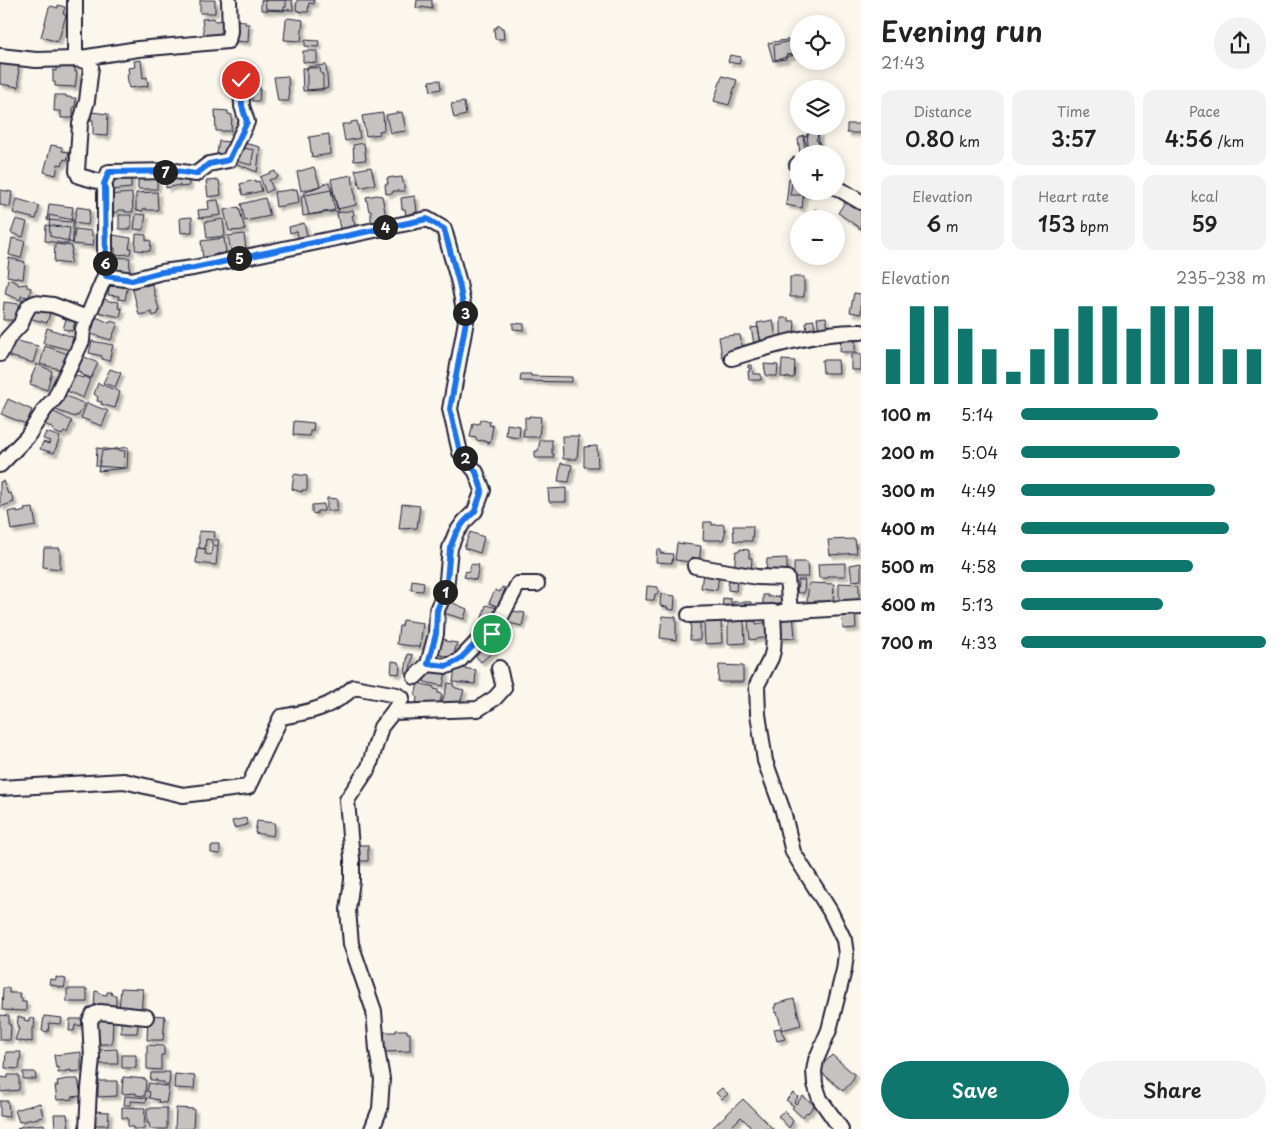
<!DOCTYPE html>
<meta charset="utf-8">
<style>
body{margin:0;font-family:"Playpen Sans",sans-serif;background:#f2f2f2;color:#222;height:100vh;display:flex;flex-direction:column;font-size:19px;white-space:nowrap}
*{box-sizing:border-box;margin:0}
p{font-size:16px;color:#767676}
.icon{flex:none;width:28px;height:28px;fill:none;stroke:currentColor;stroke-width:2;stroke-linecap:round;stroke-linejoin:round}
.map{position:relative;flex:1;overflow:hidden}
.side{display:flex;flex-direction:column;background:#fff;width:425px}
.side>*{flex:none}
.buttons{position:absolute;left:790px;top:15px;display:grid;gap:10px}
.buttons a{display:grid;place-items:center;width:55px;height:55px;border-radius:50%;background:#fff;box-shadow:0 2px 12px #0003;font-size:25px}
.pin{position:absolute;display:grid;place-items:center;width:42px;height:42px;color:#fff;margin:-21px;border:2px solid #fff;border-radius:50%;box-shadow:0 1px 5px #0007}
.km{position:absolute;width:25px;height:25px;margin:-12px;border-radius:50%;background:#222;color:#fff;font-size:14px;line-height:25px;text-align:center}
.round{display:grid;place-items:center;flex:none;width:52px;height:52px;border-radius:26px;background:#f2f2f2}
.overview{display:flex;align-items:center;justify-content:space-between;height:85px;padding:0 20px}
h1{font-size:28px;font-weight:600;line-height:38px}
.metrics{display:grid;grid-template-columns:repeat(3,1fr);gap:8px;height:85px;padding:5px 20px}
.metrics div{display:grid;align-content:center;border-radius:12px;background:#f2f2f2;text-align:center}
.metrics b{font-size:21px;font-weight:600}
.metrics small{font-size:14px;font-weight:400}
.metrics p{font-size:14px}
.chart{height:140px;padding:10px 20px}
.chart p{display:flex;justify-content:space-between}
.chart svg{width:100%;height:90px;margin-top:5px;stroke:#0f766e;stroke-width:6}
.button{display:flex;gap:10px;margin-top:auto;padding:10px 20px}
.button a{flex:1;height:58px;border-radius:30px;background:#0f766e;color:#fff;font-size:20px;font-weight:600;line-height:58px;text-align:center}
.button a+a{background:#f2f2f2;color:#222}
ul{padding:0 20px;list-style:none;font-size:16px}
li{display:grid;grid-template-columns:80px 60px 1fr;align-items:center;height:38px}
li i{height:12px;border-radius:6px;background:#0f766e}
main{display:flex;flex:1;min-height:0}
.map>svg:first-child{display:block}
</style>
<main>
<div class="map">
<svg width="861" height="1129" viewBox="0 0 861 1129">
<defs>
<filter id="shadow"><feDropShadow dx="3.5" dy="3.5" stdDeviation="1" flood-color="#0004"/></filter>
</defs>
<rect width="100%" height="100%" fill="#fbf7ec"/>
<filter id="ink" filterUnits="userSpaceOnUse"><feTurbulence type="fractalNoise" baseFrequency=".02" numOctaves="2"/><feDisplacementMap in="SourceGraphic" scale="10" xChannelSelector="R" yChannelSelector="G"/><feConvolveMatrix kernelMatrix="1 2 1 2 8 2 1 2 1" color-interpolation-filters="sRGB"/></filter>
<g filter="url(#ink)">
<path fill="#c6c2c0" stroke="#22223b" filter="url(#shadow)" d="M200 0H215V13H200Z
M261 0H286V7H284V11L261 10Z
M265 0H292L293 10 266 9Z
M297 0H314V4L309 3 308 12H302L296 10Z
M417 0H432V9L422 7V8H416Z
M58 5 65 7 63 14 66 15 58 42 41 37 49 8 51 6 58 8Z
M214 18 215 21 226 20 227 30H222V34L204 36 202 19Z
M288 18 303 20 301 41 284 40 286 20Z
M234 20 245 21V24H249L248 42 231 41Z
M500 25 501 28H503L504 39H495L494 28H497V26Z
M792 39 793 54 786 55V59L773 61 768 43Z
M305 40 319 41 318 47 305 46Z
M794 40 798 54 775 60 774 45Z
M303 51H317V63L303 62Z
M730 55 741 57 739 64 728 62Z
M141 60 143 78 147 77 148 86 129 88 127 74H129L128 68 135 67 134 61Z
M0 62H18L19 87 0 84Z
M56 64 75 65V72H77L75 87 55 86V82H53V70L56 71Z
M326 65 328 88 307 90V67Z
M302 68H320L321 74H323V90L303 91Z
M288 76 289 101H278L274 77Z
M722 76 737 80 729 105 714 101Z
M440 80 441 89 431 91 429 81Z
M244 86 260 87 259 101H252V93H248Z
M55 95H66V97H70V98H76L75 107H73V118H61V111H54Z
M464 102 466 115 454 118 451 104Z
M215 110 228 111V114L232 115 231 131H216Z
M91 112 108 114 107 136 93 135V120H91Z
M402 112 406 131 390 133 386 115Z
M383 113 384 130 379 131 380 134 366 136 362 116Z
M357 121 360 138 345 141 342 124H351V122Z
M847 124H861V133H847Z
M814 132 819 133 816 140 825 149 819 151 818 154H809L807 134Z
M808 133 818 134 820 154H806L803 136H808Z
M329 134 330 154 312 157 309 137Z
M803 135 809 151 800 154 798 139Z
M219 141 230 142 227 155 217 153Z
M240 142 260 147 257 172 230 161Z
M364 143 366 160 354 161 353 145Z
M51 145 62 147V151L69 152 67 160 64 159 62 165 58 164 56 175 44 172Z
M238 147 254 150 251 165 236 161Z
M314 167 320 186 301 191 297 172Z
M371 167 375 184 360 188 355 170Z
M275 171 278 177 269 180 273 189 266 193 260 177Z
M166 173H188L189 186 180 187V185L166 188Z
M131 174V188L110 190 109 176Z
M157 175V189H138V176Z
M352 175 356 205 337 209 331 179Z
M394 177V178L402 177 405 191H393V193L386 194 385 184H388L387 178Z
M789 178 799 179V191H804L802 208 786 205Z
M793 178 799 179V191H807V195H790Z
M219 180 221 195 208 197 206 181Z
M255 180V182L259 181 262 191 243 195 240 184Z
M329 182 339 211 309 215 304 193Z
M297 189 299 203 276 207 274 192Z
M0 190 12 192 10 207 0 205Z
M331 190 335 210 303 216 301 196Z
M157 192 158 210H146V208L143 209V211L136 210V193Z
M132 193 133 212H125V210H118V212L108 213 107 195Z
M377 195 382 196 386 217 380 218V221L371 222V211H369L366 197Z
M415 196 417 212 406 215 405 209H402L401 198Z
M848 197 861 206V229L838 213Z
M265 198 270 216 245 221 241 204Z
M17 199 38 205 39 207 36 219 13 213Z
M218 200 221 215 199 218 198 210 209 209 208 201Z
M49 204 73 207 71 222 47 220Z
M77 207 90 209 88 225 74 223Z
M239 207 245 230 229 231 224 210Z
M815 209 831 216 830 219H810Z
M353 210 354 215 352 216 356 228 340 229 337 213Z
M136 214 146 215 143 230 134 229Z
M49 215 73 220V243L50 236Z
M119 215H131V229H119Z
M192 217V232L181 233 180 218Z
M16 219 27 222 23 237 11 233Z
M223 219 225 236 207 238 205 222Z
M304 223 308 239 299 241 297 231 290 233 289 227Z
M46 225 70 228 68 244 45 241Z
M75 229 92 231V236L94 237 93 246 73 244Z
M136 234 146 235V240L151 241 150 251 135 250Z
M244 234 246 250 231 252 228 236Z
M113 235 131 238 129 248H131L130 254 115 255V248H112Z
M12 238 25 241 21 258 9 255Z
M224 238 226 253 216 254V256H211L212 259H203L201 241Z
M55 244 72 246 70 264 54 262Z
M108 257 130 258 129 275H114L112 263H108Z
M9 258 25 262 23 279 7 276Z
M790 277H804V297H790Z
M8 279 18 283V285L27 284V287L31 288 29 297 21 296V300L5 294Z
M110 281 128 284 125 300 118 299 119 296 108 295Z
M145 284V286L152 284 159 310 158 314 153 316 152 312 139 315 133 290Z
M854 293 861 294V314L850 312Z
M101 298 113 302 114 301 119 302 118 308 122 309 120 317 98 312Z
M4 302 19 304 15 320H3Z
M35 305 51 309 47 323 29 318Z
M68 313 77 316 72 331 63 329Z
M96 317 110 323V321L118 323 111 340 91 334Z
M826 317 828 330 820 335 817 318Z
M781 318H789V321H795L794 336 781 337Z
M773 320 776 339 761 343 757 323Z
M814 320 815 334 807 335 806 321Z
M513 323 524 324V330L513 329Z
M758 327 761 343 754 344 751 328Z
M47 328 73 337 70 350 43 343Z
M841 334 855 335V352H840Z
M734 335H740L743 351 737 355 722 357 719 337Z
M9 339 38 346 33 363 6 355Z
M92 341 113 345 109 361 102 359V356L89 353Z
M45 346 68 354 63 370 40 364Z
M78 354 98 363 91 378 80 374 81 372 77 371V369L73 367Z
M851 354H861V370H851Z
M782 360 795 361 794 378 781 377Z
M822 360H838L839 373H823Z
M37 364 52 371 47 390 30 384 32 378H31Z
M764 364 778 365 777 376H766Z
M748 365H752L753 374H761V380H749L748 371H750V368H748Z
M110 369 121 373 115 387 103 383Z
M71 374 83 378 84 376 90 379 83 398 65 390Z
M521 374H531V376L572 377V382L520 381Z
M98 383 120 392 115 408 101 404 102 402 97 401 98 397 94 394Z
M62 394 85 404 78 416 76 415 75 417 53 409Z
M8 399 32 410 26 424 1 414Z
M87 403 108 411 102 426 81 418Z
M52 411 72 421 67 433 64 432 62 435 54 432 53 428 41 422 44 416 49 419Z
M529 416 541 417 539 437H523L524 429H525V417L529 418Z
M480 419 490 422 489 425 493 426 490 443 481 440V441L476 440 477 438 470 437 473 423 479 424Z
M294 421 314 423 313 431H310V436L293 435Z
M507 424 520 426 519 438 506 436Z
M46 432 60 437 54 453 40 449 43 442 49 444 50 441 43 439Z
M562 436H579L577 459H563Z
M540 440H552V454H554L553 458H535V451H538Z
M597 446 598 467H584V447Z
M128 447 127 468 98 471 102 451Z
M97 448 125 451 124 468 96 466Z
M561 463 572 465 569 482 558 481Z
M294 474 307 476V490H302V492L292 489Z
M3 481 8 494 11 493 14 502 0 507V482Z
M566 488V502H549L548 489Z
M327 498 337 499V511H327Z
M324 504V511H317V514L312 513V505Z
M402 504 420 506 417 528 399 529Z
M33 508 36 526 11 530 8 512 17 510V513L25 511 24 509Z
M704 522H712V525L724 524V530H726L723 540H703Z
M733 526H753L752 541H734Z
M199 531 215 532 214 540H219L218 546 212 545V540L206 539 205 549 199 548Z
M470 532 484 537 480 553 464 548Z
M855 539 857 553 830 555 828 540Z
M677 543 701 546 699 563 675 560Z
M212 546 218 547 216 565 196 563 197 548 206 549 205 554 211 555Z
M44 548H60V569L43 567Z
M740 549 749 550V558H752L751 573 734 572 736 551H740Z
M657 550H661L660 553 673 554 672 563 656 562Z
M787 558V575L766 576 767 559Z
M794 562H807L808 577H791V573H794Z
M845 563V576H828V578H819L818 564Z
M861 563V580L852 581 850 565Z
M471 564 479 565 476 580 464 577 466 571 469 572Z
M703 572 719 574 717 590 701 588Z
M729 576 737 577 736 591 728 590Z
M412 580 424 582 423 591 411 590Z
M798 580H805L804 593H797Z
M809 583 834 584 833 602 817 601 816 602H807Z
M839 583 859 584V601L839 600Z
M647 586 658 587V594H655L654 600H646Z
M502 587 505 588 499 607 489 603 495 590 500 592Z
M661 594 675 596 674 610 667 609 668 607 660 606Z
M763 595H768V597L782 596V608L763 609Z
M723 598 731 599V611H722Z
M444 599 467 609 464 619 440 612Z
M733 602H751V612H733Z
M486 605 497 608 493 622 482 618Z
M507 610 525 613 522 626 505 622Z
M793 613 795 638 780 639 777 616Z
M842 613H855L856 628 843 629Z
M662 616 676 617V640L660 638Z
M403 620 423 623 420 647 397 644 399 626H402Z
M691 621H700V640H690Z
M721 621 722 643 705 644 704 622Z
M744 621 745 643 728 644V622Z
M748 621H756V624L768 622 769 637 750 640Z
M437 637 446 640 445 641 457 643 453 658 433 653Z
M487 639 496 649 481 662 472 652Z
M408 654 413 655 409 674 405 673Z
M392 661 398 662V664H400L399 674 391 673Z
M719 665 743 666V682H718Z
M428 666 446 672 443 686 424 682Z
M455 667 476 670 475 684 453 682Z
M418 683 434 687V689L438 690V693L442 694 439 707 432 708 416 704 417 697 415 696Z
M448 683 454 684 453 686 456 688 464 690 459 707 441 705Z
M246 818 247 825 234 828 232 821Z
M257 821 275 823 273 836 255 833Z
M355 845H368V861H355Z
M211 846H220V854L211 853Z
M56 977 66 979 64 988 49 984 50 979 56 980Z
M3 988H9V993H20L19 998H22V1002H26V1011L2 1010Z
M121 988 143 989 141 1014 119 1010Z
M67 989H87V1002H67Z
M95 991 99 992 100 994 107 995V992H111L112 995H116V1008L94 1009Z
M794 999 801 1025 782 1030 777 1012 775 1013 774 1007 776 1006 775 1004Z
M0 1015 9 1016V1025H11L10 1040H0Z
M148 1015 165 1016 163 1040H147Z
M44 1016 62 1018 61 1024 49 1023 48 1032 42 1031Z
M18 1017 25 1018 24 1020 29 1021V1018L35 1019 34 1029 32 1028V1042L27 1041V1042L15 1040 19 1028H17Z
M121 1017H139L137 1033H121Z
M70 1019H87V1026L75 1025 74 1031H69Z
M97 1019H113L112 1044H96Z
M780 1028 785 1039 777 1041 774 1029Z
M396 1030H407V1033H410V1051L385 1052 384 1032H396Z
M147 1045 164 1046V1055H161V1070L147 1069Z
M117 1049 118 1064H97L96 1050Z
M6 1052H21L19 1069 5 1068Z
M81 1052V1071L71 1072V1070L58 1073V1067L56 1068 54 1055Z
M122 1055H136V1068H122Z
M832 1055 855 1075 853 1078 854 1079 843 1091 818 1069Z
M23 1072H35L36 1079H23Z
M164 1072H170L169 1085H164V1082H157V1080H150L151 1073H164Z
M175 1074 195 1076 194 1089 174 1088Z
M8 1075H19V1090L0 1092V1077L8 1078Z
M123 1077 146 1079 145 1096 136 1095V1093L122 1094Z
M67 1079H78L81 1096 72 1097 73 1099 57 1100 55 1086H58L57 1081Z
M98 1081H117V1096L98 1097Z
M149 1083 169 1087 166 1103 158 1102 159 1100 149 1098 150 1092 147 1091Z
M722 1088 728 1094 722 1099 716 1093Z
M793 1093 798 1097 794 1102 796 1104 803 1096 814 1105 808 1113 807 1112 802 1117 792 1108 794 1106 786 1100Z
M125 1096 147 1098 146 1102 131 1101V1105H124Z
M743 1099 773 1129H753L741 1117 729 1129H711Z
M0 1101H8L9 1117 0 1116Z
M40 1103 43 1117 19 1122 15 1110Z
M122 1107 145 1108 144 1129H133V1127L128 1126V1118H122Z
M147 1108H167V1129H150L149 1123H147Z
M176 1108 194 1109 193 1129H175Z
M94 1111 109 1112 108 1125H93Z
M784 1111 793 1121 789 1128 778 1116Z
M54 1114H67L69 1129H55Z
M44 1124 45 1129H18L17 1128 23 1126Z"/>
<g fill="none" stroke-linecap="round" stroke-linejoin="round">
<defs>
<path id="minor" d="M0 56 36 60 75 59 138 49 228 41 230 31 229 0
M797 165 799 167
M104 184 109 172 175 171 196 174 209 164 229 160 247 122 242 106 241 80
M836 187 861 202
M105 276 132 280 162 272 193 268 427 219 444 229 459 283 466 321 450 409 460 452 476 472 483 490 475 511 464 522 456 533 450 548 446 590 437 610 436 634 428 664 415 677
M0 354 8 338 21 324 24 315 29 306 35 303 53 305 87 318
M732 358C770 346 821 331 861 332
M0 465 27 437 45 409 55 398 82 341 83 329 87 318 105 276V186L101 182 79 176 77 171 80 124 87 101 91 67 86 61 75 59V0
M695 566 757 577 787 578 790 611
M781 612 861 607
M689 615 773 612 774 635 773 651 771 658 757 685 758 714 765 761 783 811 793 852 830 911 844 940 846 954 844 970 829 1030 816 1060 814 1071 815 1084 820 1099 841 1129
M428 664 447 666 459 661 477 642 492 634 518 584H537
M0 788 124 781 183 795 248 787 281 717C310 712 331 708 354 687L397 695 402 698 393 712
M87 1129 89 1089 92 1058 90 1021 93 1015 100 1012 146 1017
M372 1129 380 1109 382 1079 377 1050 374 1011 351 944 348 910 352 880V859L347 800 369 767 381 727 393 712 478 709 495 698 504 688 499 668"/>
</defs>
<use href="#minor" stroke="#22223b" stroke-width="18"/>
<use href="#minor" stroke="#fbf7ec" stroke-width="14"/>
</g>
</g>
<g fill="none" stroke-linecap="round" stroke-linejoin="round" filter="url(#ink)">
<defs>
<path id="route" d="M241 80 242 106 247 122 229 160 209 164 196 174 176 171 109 172 104 184 105 186 106 276 132 280 162 272 194 268 427 219 444 229 459 283 466 321 450 409 460 452 476 472 482 490 475 511 464 522 456 533 450 548 446 590 437 610 436 634 428 664 447 666 459 660 477 642 492 634"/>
</defs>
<use href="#route" stroke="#fff" stroke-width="10"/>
<use href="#route" stroke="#1a73e8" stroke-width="6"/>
</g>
</svg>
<div class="buttons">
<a><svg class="icon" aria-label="locate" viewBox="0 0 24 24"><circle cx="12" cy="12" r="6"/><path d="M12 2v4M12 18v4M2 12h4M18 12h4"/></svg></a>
<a><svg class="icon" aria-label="layers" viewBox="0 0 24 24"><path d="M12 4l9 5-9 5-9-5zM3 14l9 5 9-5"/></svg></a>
<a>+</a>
<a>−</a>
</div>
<div class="pin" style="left:492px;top:634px;background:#1e9e55"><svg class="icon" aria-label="arrive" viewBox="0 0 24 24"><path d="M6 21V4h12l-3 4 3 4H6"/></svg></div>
<div class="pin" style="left:241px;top:80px;background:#d93025"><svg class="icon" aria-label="check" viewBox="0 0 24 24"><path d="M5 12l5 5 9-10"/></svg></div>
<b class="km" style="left:445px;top:592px">1</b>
<b class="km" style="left:465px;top:458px">2</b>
<b class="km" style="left:465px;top:313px">3</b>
<b class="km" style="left:385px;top:227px">4</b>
<b class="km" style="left:239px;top:258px">5</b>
<b class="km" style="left:105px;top:263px">6</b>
<b class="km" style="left:165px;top:172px">7</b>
</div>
<section class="side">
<div class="overview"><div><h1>Evening run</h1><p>21:43</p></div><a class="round"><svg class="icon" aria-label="share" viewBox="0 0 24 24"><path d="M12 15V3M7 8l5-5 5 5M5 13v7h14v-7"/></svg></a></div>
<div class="metrics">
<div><p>Distance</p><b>0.80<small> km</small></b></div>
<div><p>Time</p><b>3:57</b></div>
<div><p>Pace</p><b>4:56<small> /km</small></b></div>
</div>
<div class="metrics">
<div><p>Elevation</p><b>6<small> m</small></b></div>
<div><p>Heart rate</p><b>153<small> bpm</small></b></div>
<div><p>kcal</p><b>59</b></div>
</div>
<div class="chart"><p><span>Elevation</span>235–238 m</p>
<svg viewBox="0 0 160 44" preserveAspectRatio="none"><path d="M5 44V27M15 44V6M25 44V6M35 44V17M45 44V27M55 44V38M65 44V27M75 44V17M85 44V6M95 44V6M105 44V17M115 44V6M125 44V6M135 44V6M145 44V27M155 44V27"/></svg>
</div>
<ul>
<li><b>100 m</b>5:14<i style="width:56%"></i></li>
<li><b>200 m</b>5:04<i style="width:65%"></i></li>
<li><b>300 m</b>4:49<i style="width:79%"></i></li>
<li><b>400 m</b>4:44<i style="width:85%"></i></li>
<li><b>500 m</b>4:58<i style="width:70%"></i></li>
<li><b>600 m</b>5:13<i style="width:58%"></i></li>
<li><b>700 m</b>4:33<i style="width:100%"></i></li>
</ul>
<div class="button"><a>Save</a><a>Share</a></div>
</section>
</main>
